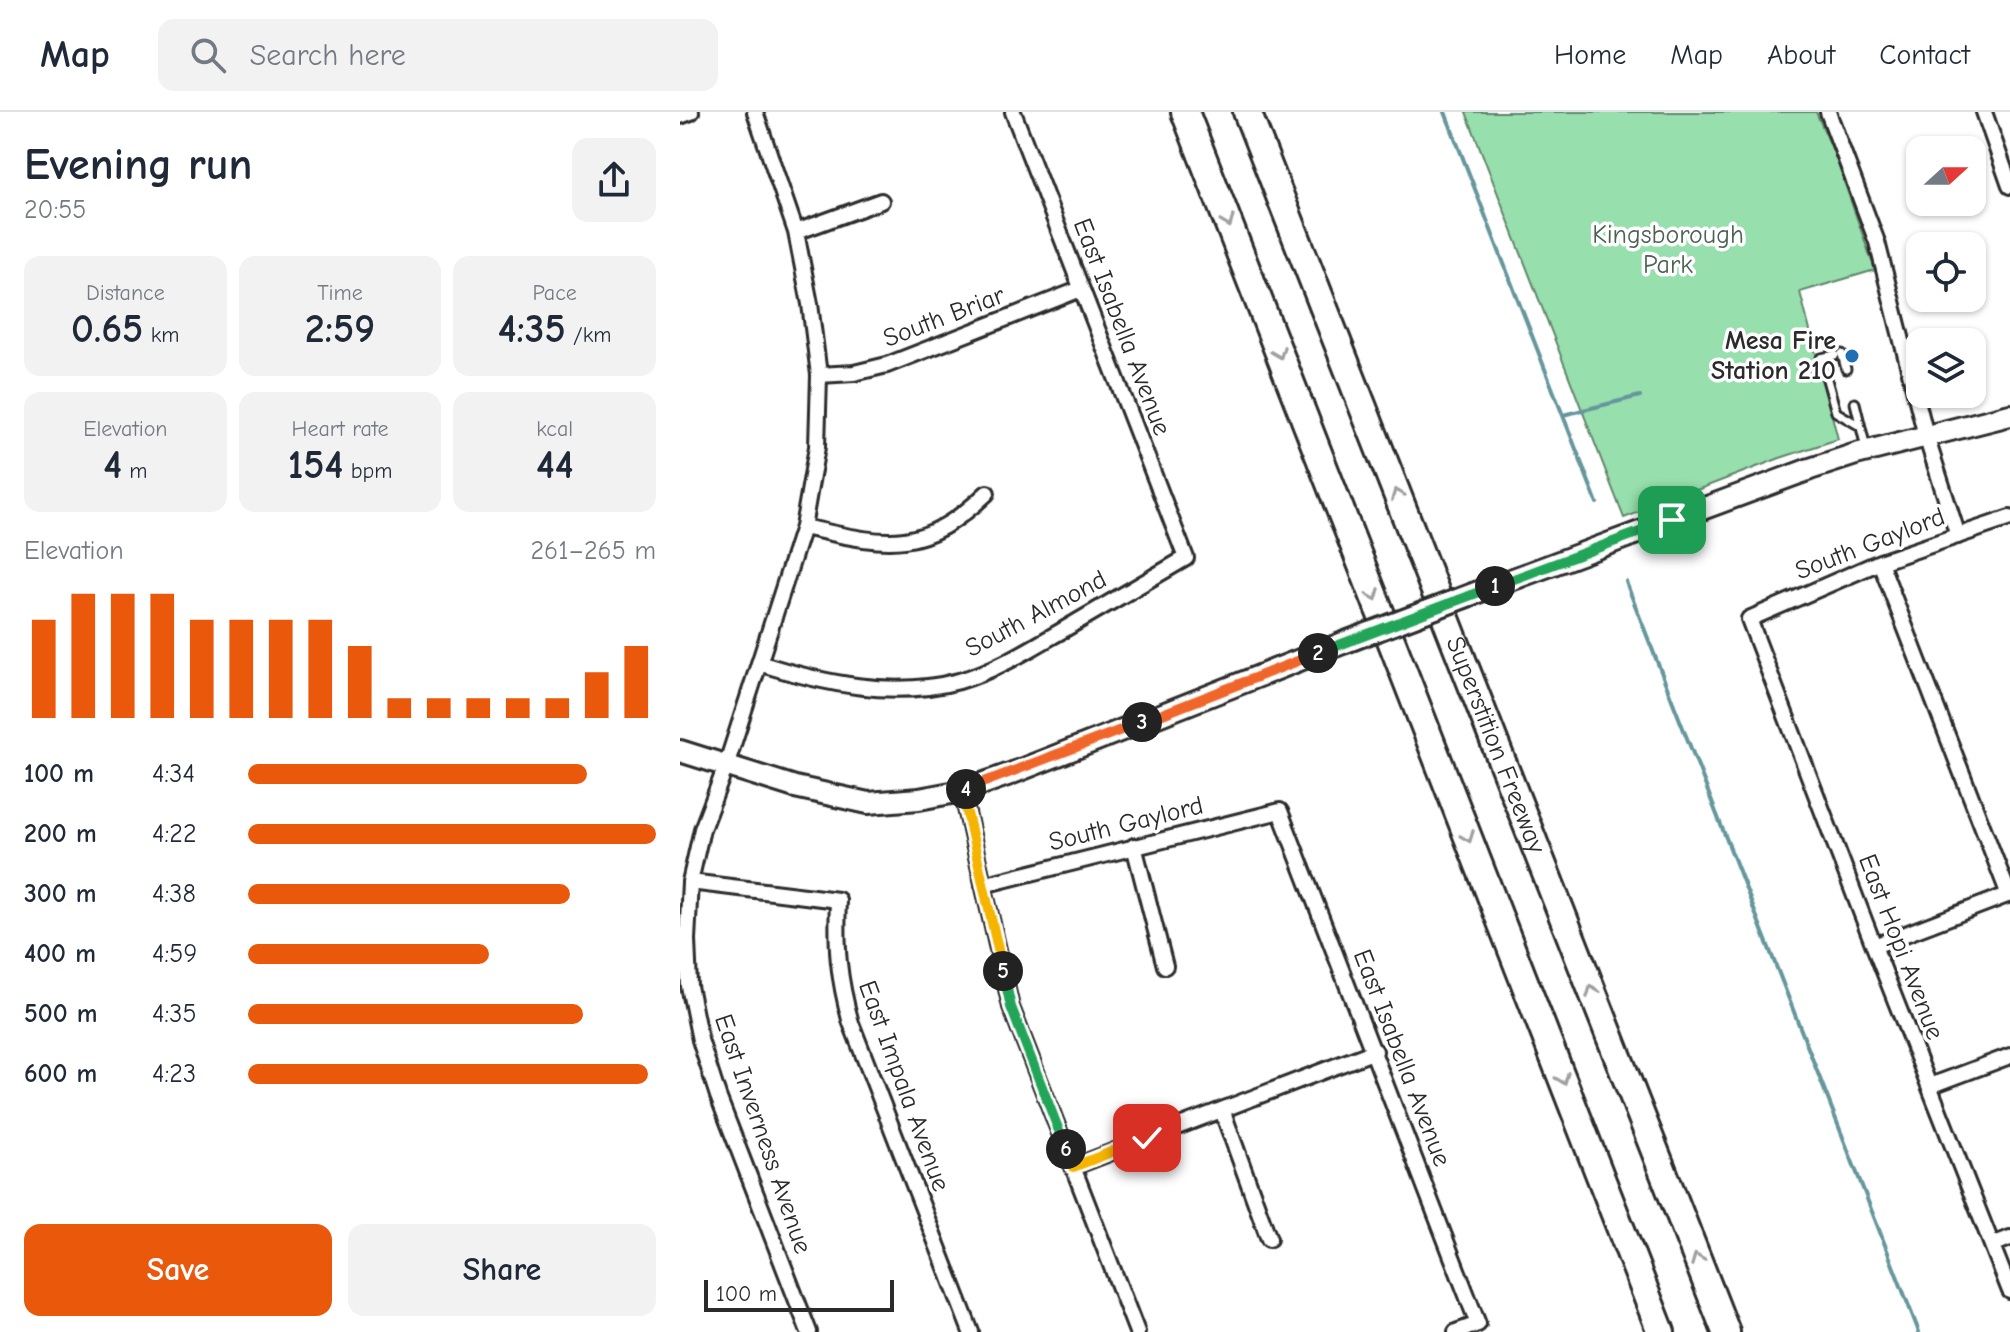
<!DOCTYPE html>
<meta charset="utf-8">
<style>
body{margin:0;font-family:"Comic Neue",sans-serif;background:#f2f2f3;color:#1f2937;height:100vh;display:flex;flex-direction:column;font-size:30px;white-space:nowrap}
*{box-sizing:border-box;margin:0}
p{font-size:26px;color:#747a83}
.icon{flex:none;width:44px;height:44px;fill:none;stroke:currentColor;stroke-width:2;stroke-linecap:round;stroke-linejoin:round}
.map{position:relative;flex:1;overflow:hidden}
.drawer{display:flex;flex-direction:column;background:#fff;width:680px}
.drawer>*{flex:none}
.needle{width:52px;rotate:69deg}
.buttons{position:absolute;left:1226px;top:24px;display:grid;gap:16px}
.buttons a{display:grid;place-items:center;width:80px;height:80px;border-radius:16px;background:#fff;box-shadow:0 2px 6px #0004;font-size:40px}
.scale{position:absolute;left:24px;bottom:20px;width:190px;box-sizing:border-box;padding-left:8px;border:4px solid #2b2b2b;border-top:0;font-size:22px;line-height:28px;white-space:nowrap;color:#2b2b2b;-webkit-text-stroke:6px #fff;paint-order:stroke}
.pin{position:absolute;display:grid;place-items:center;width:68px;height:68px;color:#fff;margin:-34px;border-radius:16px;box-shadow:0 4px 12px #0006}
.km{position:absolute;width:40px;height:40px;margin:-20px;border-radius:50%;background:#222;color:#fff;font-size:22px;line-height:40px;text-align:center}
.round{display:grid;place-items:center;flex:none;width:84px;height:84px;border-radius:16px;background:#f2f2f3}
.summary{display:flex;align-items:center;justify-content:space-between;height:136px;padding:0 24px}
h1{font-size:44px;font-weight:700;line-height:60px}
.stats{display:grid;grid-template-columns:repeat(3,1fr);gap:12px;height:136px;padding:8px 24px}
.stats div{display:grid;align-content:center;border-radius:16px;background:#f2f2f3;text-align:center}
.stats b{font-size:40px;font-weight:700}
.stats small{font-size:22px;font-weight:400}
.stats p{font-size:22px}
.chart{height:224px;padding:16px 24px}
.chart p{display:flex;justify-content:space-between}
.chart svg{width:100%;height:144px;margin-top:8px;stroke:#ea580c;stroke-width:6}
.cta{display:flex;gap:16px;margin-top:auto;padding:16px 24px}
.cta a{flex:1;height:92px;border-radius:16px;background:#ea580c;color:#fff;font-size:32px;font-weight:700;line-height:92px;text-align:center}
.cta a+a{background:#f2f2f3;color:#1f2937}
ul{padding:0 24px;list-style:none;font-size:26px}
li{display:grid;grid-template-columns:128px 96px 1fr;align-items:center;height:60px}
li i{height:20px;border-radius:10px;background:#ea580c}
header{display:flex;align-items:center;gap:48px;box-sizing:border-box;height:112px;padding:0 40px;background:#fff;border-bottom:2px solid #e0e1e3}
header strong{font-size:38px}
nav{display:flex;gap:44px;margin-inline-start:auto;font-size:28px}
.search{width:560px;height:72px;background:#f2f2f3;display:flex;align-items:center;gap:20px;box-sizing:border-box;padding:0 28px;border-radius:16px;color:#747a83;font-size:30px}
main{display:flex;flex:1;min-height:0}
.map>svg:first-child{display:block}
</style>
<header>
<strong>Map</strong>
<div class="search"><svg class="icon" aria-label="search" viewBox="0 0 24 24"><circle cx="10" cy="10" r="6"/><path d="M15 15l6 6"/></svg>Search here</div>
<nav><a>Home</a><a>Map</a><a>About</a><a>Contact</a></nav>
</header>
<main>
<section class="drawer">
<div class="summary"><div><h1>Evening run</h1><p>20:55</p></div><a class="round"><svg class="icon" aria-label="share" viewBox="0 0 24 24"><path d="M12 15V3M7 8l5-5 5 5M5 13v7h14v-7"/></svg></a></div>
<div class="stats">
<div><p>Distance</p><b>0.65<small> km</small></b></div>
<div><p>Time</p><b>2:59</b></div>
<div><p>Pace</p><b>4:35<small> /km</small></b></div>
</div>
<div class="stats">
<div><p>Elevation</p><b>4<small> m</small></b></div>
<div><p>Heart rate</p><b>154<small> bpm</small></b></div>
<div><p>kcal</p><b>44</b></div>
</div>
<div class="chart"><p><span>Elevation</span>261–265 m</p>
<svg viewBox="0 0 160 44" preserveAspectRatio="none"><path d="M5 44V14M15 44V6M25 44V6M35 44V6M45 44V14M55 44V14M65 44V14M75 44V14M85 44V22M95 44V38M105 44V38M115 44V38M125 44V38M135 44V38M145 44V30M155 44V22"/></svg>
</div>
<ul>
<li><b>100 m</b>4:34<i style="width:83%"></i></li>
<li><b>200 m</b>4:22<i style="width:100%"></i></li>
<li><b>300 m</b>4:38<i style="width:79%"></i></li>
<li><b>400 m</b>4:59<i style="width:59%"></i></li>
<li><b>500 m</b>4:35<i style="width:82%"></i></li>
<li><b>600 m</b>4:23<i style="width:98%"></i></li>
</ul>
<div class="cta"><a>Save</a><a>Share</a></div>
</section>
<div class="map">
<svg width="1330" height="1220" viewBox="0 0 1330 1220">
<rect width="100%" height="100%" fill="#fff"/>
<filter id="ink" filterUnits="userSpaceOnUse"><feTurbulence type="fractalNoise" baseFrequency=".0125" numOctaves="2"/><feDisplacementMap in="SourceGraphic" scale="16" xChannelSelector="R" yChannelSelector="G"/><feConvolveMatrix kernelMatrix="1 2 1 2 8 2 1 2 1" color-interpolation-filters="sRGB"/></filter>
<g filter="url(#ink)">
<path fill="#97dfad" stroke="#61856c" stroke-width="2" d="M786 0H1136L1154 41 1195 158 1120 180 1158 327 1100 346 944 406Z"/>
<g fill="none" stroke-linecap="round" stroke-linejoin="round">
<path stroke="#65969c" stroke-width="4" d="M765 0 917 391
M883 303 960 284
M946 470 1239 1220"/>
<defs>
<path id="lane" d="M1162 242 1166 257
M1155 243 1141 246 1156 300 1180 314
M1175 291 1186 336"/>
<path id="street" d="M75 0 116 120 130 192 139 263 137 335 123 415 46 654 22 717 10 770 7 828 9 874 20 928 38 984 129 1220
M1148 0 1197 130 1246 324 1278 424
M1304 0 1330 74
M0 4 11 0
M116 120 201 89
M139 263 174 261 207 253 401 177
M1330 406 1200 450 1069 507 1194 834 1330 1179
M123 415C206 433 241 444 307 381
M1200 450 1329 783
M79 551C142 571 213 587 279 569 317 558 350 537 383 518 424 494 465 470 506 446L333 0
M282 679 331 895 457 1220
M454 734 485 854
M10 770 158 788C156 835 158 865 171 911L291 1220
M303 773 600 699 798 1212 776 1220
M1194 834 1330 782
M1250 974 1330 944
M542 998 589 1127
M393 1055 695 939
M1312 1133 1330 1126"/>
<path id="secondary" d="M806 477 1130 357 1176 342 1330 303
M0 639 115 675 188 691 239 687 282 679 330 662 663 531"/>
<g id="highway">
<path d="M505 0 981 1220"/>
<path id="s1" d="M567 0 1046 1220"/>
</g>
</defs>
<use href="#lane" stroke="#2b2b2b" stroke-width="13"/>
<use href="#street" stroke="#2b2b2b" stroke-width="20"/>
<use href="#secondary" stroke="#2b2b2b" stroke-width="26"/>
<use href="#highway" stroke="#2b2b2b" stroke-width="32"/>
<use href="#lane" stroke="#fff" stroke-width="7"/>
<use href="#street" stroke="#fff" stroke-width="14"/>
<use href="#secondary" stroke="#fff" stroke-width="20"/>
<use href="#highway" stroke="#fff" stroke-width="26"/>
<defs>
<path id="secondary-bridge" d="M663 531 806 477"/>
</defs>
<use href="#secondary-bridge" stroke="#2b2b2b" stroke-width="26" stroke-linecap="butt"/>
<use href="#secondary-bridge" stroke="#fff" stroke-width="20"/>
</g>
<defs><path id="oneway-chevron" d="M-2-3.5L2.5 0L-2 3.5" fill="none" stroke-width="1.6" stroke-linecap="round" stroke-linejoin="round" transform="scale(2)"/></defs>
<g stroke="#a0a0a0">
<use href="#oneway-chevron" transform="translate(548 110) rotate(69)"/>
<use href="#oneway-chevron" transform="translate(599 241) rotate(69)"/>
<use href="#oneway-chevron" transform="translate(717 382) rotate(-111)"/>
<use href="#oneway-chevron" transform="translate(694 483) rotate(69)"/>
<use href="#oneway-chevron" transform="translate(788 725) rotate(69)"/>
<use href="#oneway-chevron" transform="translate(912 879) rotate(-111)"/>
<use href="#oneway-chevron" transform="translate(883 967) rotate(69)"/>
<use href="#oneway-chevron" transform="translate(1017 1147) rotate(-111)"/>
</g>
</g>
<g fill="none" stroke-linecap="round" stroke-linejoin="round" filter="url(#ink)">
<defs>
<path id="split-1" d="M815 474 992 408"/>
<path id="split-2" d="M638 541 815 474"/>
<path id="split-3" d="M462 610 638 541"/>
<path id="split-4" d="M286 677 462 610"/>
<path id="split-5" d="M286 677 282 679 323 859"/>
<path id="split-6" d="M323 859 331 895 386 1037"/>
<path id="split-7" d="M386 1037 393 1055 467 1026"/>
</defs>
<use href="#split-1" stroke="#fff" stroke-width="16"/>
<use href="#split-2" stroke="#fff" stroke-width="16"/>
<use href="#split-3" stroke="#fff" stroke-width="16"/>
<use href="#split-4" stroke="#fff" stroke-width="16"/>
<use href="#split-5" stroke="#fff" stroke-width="16"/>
<use href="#split-6" stroke="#fff" stroke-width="16"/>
<use href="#split-7" stroke="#fff" stroke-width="16"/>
<use href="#split-1" stroke="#22a559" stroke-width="10"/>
<use href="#split-2" stroke="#22a559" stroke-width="10"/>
<use href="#split-3" stroke="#f0652b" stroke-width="10"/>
<use href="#split-4" stroke="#f0652b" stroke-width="10"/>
<use href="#split-5" stroke="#f5b400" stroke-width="10"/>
<use href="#split-6" stroke="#22a559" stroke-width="10"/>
<use href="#split-7" stroke="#f5b400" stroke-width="10"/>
</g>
<circle fill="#1f6fb2" stroke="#fff" stroke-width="3" cx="1172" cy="244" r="8"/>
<g text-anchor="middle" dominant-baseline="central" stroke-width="7" stroke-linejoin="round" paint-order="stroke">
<g font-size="26" fill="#4b6152" stroke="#fff">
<text x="988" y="123">Kingsborough<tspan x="988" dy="30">Park</tspan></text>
</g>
<g font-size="26" fill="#2b2b2b" stroke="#fff">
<text transform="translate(264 205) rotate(-21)">South Briar</text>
<text transform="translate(442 215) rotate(69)">East Isabella Avenue</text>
<text transform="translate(1190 432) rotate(-21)">South Gaylord</text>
<text transform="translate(356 502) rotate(-28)">South Almond</text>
<text stroke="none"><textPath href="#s1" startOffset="680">Superstition Freeway</textPath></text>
<text transform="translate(446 712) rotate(-14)">South Gaylord</text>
<text transform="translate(1221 835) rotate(69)">East Hopi Avenue</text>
<text transform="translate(722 946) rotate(69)">East Isabella Avenue</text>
<text transform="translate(224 974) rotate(70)">East Impala Avenue</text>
<text transform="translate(83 1022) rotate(71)">East Inverness Avenue</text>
</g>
<g font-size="26" font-weight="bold" fill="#2b2b2b" stroke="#fff" text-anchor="end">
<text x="1156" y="229">Mesa Fire<tspan x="1156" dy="30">Station 210</tspan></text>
</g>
</g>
</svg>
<div class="buttons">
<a><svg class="needle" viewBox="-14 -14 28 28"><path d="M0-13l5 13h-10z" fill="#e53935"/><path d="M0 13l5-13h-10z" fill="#747a83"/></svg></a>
<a><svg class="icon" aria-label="locate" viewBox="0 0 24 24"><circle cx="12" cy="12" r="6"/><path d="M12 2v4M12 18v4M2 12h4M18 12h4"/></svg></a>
<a><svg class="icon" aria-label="layers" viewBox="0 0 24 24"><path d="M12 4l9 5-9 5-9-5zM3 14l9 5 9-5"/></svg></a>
</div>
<div class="scale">100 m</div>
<div class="pin" style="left:992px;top:408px;background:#1e9e55"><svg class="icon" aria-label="arrive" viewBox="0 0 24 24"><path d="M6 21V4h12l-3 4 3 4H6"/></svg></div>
<div class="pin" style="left:467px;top:1026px;background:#d93025"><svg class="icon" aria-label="check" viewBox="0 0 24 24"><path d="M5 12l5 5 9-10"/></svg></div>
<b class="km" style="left:815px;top:474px">1</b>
<b class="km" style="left:638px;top:541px">2</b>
<b class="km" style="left:462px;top:610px">3</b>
<b class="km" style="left:286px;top:677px">4</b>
<b class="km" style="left:323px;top:859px">5</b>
<b class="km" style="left:386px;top:1037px">6</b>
</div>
</main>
